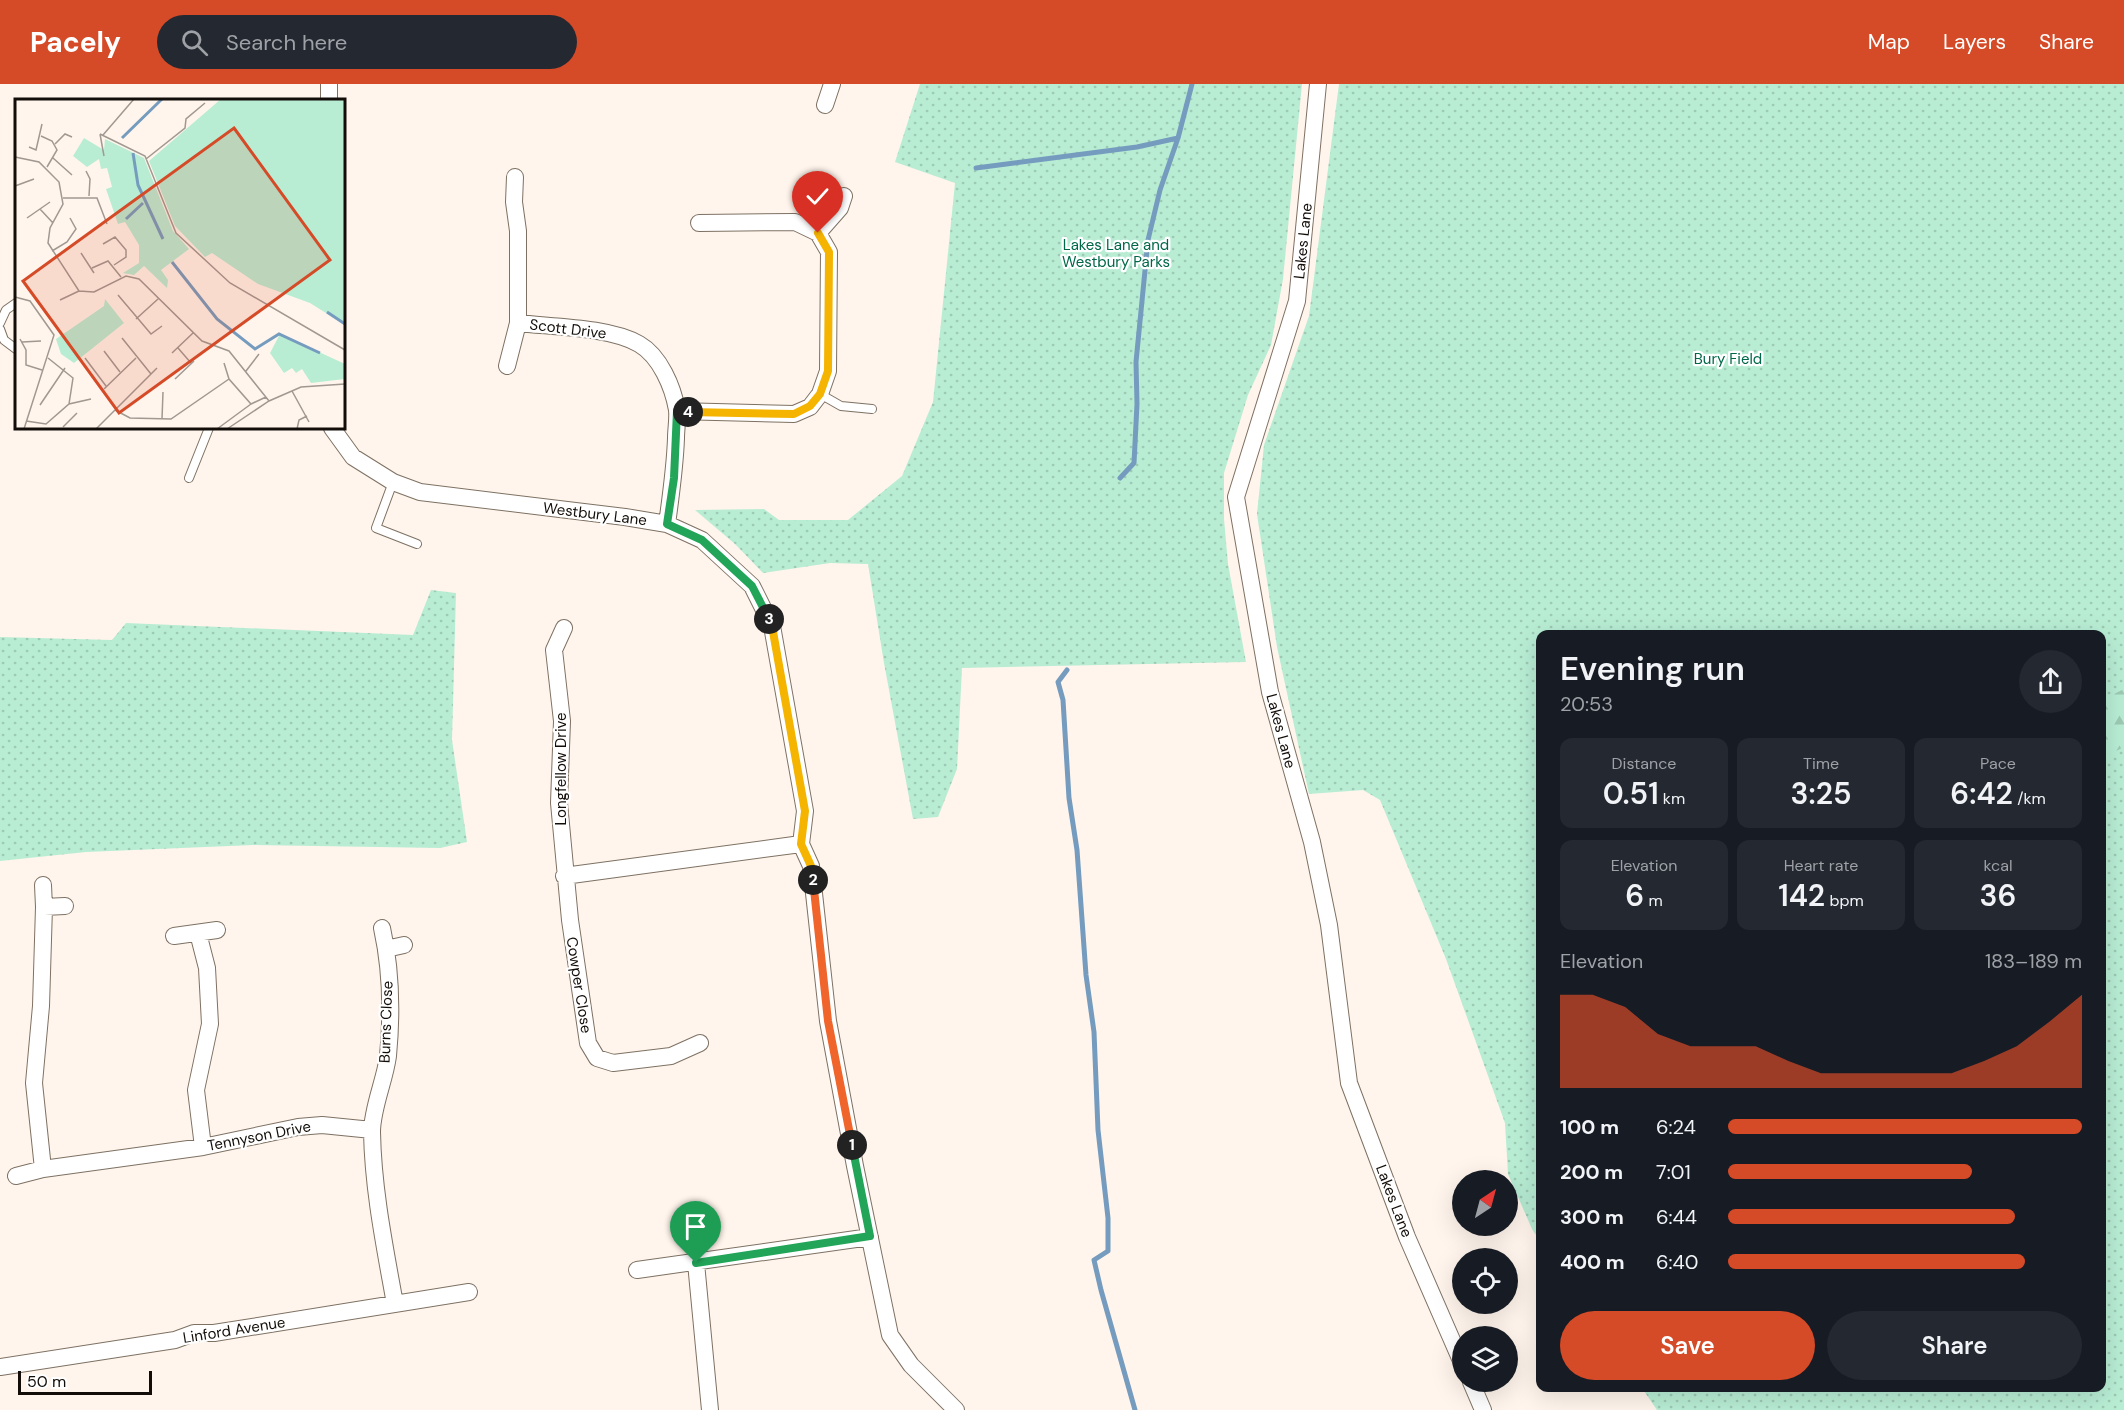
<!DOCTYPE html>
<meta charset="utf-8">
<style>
body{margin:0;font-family:"DM Sans",sans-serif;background:#242831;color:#f1f3f6;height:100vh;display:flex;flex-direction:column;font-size:22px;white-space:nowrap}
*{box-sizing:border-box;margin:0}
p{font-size:20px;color:#9ea1a6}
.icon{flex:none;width:33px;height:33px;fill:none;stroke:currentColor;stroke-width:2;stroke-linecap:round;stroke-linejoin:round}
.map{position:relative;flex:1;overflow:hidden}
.side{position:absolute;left:1536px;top:546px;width:570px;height:762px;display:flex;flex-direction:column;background:#171b24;border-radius:12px;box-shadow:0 6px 24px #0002}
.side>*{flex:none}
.needle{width:39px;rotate:36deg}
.buttons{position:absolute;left:1452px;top:1086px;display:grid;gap:12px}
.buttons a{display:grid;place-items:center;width:66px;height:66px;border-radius:50%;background:#171b24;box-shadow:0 6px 24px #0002;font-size:30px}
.scale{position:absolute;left:18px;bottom:15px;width:134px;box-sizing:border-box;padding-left:6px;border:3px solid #120d08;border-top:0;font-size:16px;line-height:21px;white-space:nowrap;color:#120d08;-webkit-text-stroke:4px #fff;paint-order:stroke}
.pin{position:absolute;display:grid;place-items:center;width:51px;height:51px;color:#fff;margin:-62px -26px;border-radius:50% 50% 50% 0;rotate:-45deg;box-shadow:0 0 6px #0007}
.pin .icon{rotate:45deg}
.km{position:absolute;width:30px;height:30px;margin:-15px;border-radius:50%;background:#222;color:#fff;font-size:16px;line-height:30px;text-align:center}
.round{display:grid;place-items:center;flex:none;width:63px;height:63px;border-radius:32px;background:#242831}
.head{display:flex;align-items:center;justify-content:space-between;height:102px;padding:0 24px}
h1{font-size:33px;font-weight:600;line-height:45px}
.figures{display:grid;grid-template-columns:repeat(3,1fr);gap:9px;height:102px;padding:6px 24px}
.figures div{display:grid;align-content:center;border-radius:12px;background:#242831;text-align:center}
.figures b{font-size:30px;font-weight:600}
.figures small{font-size:16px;font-weight:400}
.figures p{font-size:16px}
.chart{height:168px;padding:12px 24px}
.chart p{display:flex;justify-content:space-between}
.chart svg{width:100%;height:108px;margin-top:6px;fill:#d54b28;opacity:.7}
.cta{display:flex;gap:12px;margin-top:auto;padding:12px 24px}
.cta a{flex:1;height:69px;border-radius:36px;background:#d54b28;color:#fff;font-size:24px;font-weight:600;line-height:69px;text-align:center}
.cta a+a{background:#242831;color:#f1f3f6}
ul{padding:0 24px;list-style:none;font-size:20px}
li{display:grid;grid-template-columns:96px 72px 1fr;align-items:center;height:45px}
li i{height:15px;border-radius:8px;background:#d54b28}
header{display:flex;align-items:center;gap:36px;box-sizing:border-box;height:84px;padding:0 30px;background:#d54b28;color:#fff}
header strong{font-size:28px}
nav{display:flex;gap:33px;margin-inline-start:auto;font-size:21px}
.search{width:420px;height:54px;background:#242831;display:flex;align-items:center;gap:15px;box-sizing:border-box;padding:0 21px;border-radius:33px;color:#9ea1a6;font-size:22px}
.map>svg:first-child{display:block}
</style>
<header>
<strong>Pacely</strong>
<div class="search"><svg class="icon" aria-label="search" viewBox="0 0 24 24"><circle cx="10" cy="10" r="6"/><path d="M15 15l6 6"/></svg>Search here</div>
<nav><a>Map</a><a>Layers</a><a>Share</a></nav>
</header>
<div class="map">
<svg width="2124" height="1326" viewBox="0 0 2124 1326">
<defs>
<pattern id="green-dots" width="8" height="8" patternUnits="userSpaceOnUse" patternTransform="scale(1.5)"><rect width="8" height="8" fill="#b8edd4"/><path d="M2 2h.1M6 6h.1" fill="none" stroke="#9dcab4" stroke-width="1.8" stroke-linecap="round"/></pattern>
<pattern id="forest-firs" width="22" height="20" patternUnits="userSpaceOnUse" patternTransform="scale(1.5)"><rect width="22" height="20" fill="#b8edd4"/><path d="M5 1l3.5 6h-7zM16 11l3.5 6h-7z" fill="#9dcab4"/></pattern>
</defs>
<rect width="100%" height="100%" fill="#fff5ec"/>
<path fill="url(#green-dots)" d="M920 0H1302L1283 195 1271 261 1248 311 1224 389V435L1228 480 1246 578 962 584 957 685 938 733 913 735 884 579 868 480 830 479 763 489 735 460 695 426 764 425 779 436H848L902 392 933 318 955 99 895 78Z
M1339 0H2124V1326H1657L1642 1304H2102V550H1540V1157L1532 1145 1508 1090 1505 1039 1446 875 1380 716 1363 706 1309 710 1277 563 1257 430 1264 361 1309 232Z
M431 506 456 509 452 656 467 758 440 764 253 761 86 768 0 777V553L112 556 126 539 413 551Z"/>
<path fill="url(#forest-firs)" d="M2124 605V663L2102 674V616Z"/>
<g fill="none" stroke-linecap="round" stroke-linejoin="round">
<path stroke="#759cbe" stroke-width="5" d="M976 84 1137 63 1178 54
M1120 394 1134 379 1137 320 1136 278 1148 156 1160 106 1178 54 1192 0
M1067 586 1058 598 1063 616 1069 714 1077 766 1086 891 1094 948 1098 1046 1108 1134V1167L1094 1176 1101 1206 1135 1326"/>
<defs>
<path id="lane" d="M0 239 6 226 16 219
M0 245 4 256 16 265
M820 310 841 322 872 325
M189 394 209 344
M393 398 376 444 417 460"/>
<path id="street" d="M1318 0 1297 217 1236 413 1270 608 1312 758 1329 841 1349 999 1407 1153 1462 1279
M329 16V0
M825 21 832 0
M818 149 840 124 844 112
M518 239C553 243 609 243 639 260 660 272 673 303 677 326 678 335 676 345 676 354 675 383 671 411 667 440
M507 282 518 239V147L514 118 515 93
M677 327 794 330 810 323 820 310 828 287 829 168 818 149 795 138 699 139
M332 344 353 373 393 398 420 408 625 433 667 440 702 456 752 502 772 542 805 727 801 760 811 782 828 937 855 1082 890 1251 911 1281 956 1326
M564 544 554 566 562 637 559 719 570 836 588 959 597 974 613 979 671 972 700 959
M564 792 801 760
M44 823 65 822
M382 844C391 885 392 930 388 972 385 996 372 1024 372 1048 373 1106 385 1164 395 1220
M198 849 207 884 210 940 196 1006 203 1063
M174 852 217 846
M386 865 404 861
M43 1085 34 999 41 922 44 823 43 801
M16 1092 43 1085 203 1063 298 1043 322 1041 372 1046
M696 1179 710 1326
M637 1186 870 1153
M0 1283 175 1256 194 1249H214L469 1208
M1471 1298 1483 1326"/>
</defs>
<use href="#lane" stroke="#7e7163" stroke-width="10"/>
<use href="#street" stroke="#7e7163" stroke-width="18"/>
<use href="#lane" stroke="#fff" stroke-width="8"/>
<use href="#street" stroke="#fff" stroke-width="16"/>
</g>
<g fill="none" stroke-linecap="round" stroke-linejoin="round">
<defs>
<path id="split-1" d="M696 1179 870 1152 852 1061"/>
<path id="split-2" d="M813 796 828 937 852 1061"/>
<path id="split-3" d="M769 535 772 542 805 727 801 760 811 782 813 796"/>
<path id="split-4" d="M688 328 677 327 674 394 667 440 702 456 752 502 769 535"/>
<path id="split-5" d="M688 328 794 330 810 322 820 310 828 287 829 168 818 149"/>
</defs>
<use href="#split-1" stroke="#fff" stroke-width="12"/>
<use href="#split-2" stroke="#fff" stroke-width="12"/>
<use href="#split-3" stroke="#fff" stroke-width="12"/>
<use href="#split-4" stroke="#fff" stroke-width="12"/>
<use href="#split-5" stroke="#fff" stroke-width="12"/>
<use href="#split-1" stroke="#22a559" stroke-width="8"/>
<use href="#split-2" stroke="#f0652b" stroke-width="8"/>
<use href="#split-3" stroke="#f5b400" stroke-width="8"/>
<use href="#split-4" stroke="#22a559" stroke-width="8"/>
<use href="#split-5" stroke="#f5b400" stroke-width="8"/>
</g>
<g text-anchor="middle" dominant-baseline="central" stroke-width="4.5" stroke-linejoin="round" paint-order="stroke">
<g font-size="15" fill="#120d08" stroke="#fff">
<text transform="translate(1303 157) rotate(-84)">Lakes Lane</text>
<text transform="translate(568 245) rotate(7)">Scott Drive</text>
<text transform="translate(595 430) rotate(7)">Westbury Lane</text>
<text transform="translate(1281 647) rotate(75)">Lakes Lane</text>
<text transform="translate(561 685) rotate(-90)">Longfellow Drive</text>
<text transform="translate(579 901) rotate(81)">Cowper Close</text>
<text transform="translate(386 938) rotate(-88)">Burns Close</text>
<text transform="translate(259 1052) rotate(-11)">Tennyson Drive</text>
<text transform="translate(1394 1117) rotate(69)">Lakes Lane</text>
<text transform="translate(234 1246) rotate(-9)">Linford Avenue</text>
</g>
<g font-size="15" fill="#006748" stroke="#fff">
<text x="1116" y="161">Lakes Lane and<tspan x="1116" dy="17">Westbury Parks</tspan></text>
<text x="1728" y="275">Bury Field</text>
</g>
</g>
<g transform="translate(15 15)">
<rect width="330" height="330" fill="#fff5ec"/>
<path d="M206 0H330V226L295 204 243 185 197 154 190 158 160 127 134 62ZM69 39 89 51 90 40 129 59 158 132 174 150 146 171 153 181 152 189 129 167 119 176 108 174 124 164V146L110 123 103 125 91 90 97 88 92 69 86 70 84 60 72 68 58 57ZM90 200 109 224 59 264 46 255 41 240 89 207ZM265 235 330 265V280L296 284 287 270 281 274 277 269 269 274 255 254Z" fill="#b8edd4"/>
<path d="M288 42 293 45 260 108H257Z" fill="#b8edd4"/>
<path fill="none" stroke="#759cbe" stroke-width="3" d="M107 39 147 0M118 54 123 86 148 140M111 120 128 104M157 163 202 220 240 250 264 235 305 254M312 213 330 225"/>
<path fill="none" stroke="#a09891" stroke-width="1.5" d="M85 35 130 57 161 134 215 184 330 251M85 35 89 57M88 36 119 0M26 37 37 42 42 51 32 68M40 45 50 35 57 38M14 48 21 51 27 25M0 58 24 63 44 83 48 105 35 129 33 144 64 192 79 193 111 177 124 180 187 242 214 252 254 302M38 59 57 76M131 60 170 29 171 20 190 4M71 72 75 80 74 97M0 87 19 80M48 99H82L92 125M25 110 38 124M12 119 35 103M88 145 100 138 111 151V158L99 166M37 152 52 143 61 130 55 119M66 154 79 174M77 169 93 162 106 178M103 196 136 235 147 227M0 198 15 202 39 236 9 330M45 201 64 192M121 220 143 200M107 239 136 275M5 240 11 251V266L27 271M7 243 26 242M163 249 176 264M89 252 105 273M157 254 178 234M33 259 58 279 54 305M70 259 91 287M209 264 214 280 236 305 251 298M231 272 244 255M160 280 179 262M89 290 121 259M277 292 294 323M25 306 50 269M100 311 115 319 156 320 214 280M147 320 148 293M11 322 31 325 54 305 76 300M48 328 62 314M81 330 142 269M202 330 236 305M212 330 254 302 286 288 330 285M282 330 284 321 292 317"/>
<path fill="#d54b28" fill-opacity="0.15" stroke="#d54b28" stroke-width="3" d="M219 29 315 161 104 314 8 182Z"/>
<rect width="330" height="330" fill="none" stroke="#120d08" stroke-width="3"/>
</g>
</svg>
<div class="buttons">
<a><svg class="needle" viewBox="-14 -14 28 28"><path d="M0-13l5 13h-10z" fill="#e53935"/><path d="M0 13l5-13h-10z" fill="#9ea1a6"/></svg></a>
<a><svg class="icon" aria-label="locate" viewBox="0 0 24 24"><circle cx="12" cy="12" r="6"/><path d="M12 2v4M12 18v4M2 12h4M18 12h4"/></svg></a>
<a><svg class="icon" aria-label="layers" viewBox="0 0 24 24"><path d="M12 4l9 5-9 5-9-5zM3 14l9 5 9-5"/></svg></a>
</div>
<div class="scale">50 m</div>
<div class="pin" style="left:696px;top:1179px;background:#1e9e55"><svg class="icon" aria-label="arrive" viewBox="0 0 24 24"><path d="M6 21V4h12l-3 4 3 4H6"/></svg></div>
<div class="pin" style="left:818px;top:149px;background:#d93025"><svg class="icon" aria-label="check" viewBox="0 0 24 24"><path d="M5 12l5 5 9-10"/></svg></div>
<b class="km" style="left:852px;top:1061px">1</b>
<b class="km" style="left:813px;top:796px">2</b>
<b class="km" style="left:769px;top:535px">3</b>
<b class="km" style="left:688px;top:328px">4</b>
<section class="side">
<div class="head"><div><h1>Evening run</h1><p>20:53</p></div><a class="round"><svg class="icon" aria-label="share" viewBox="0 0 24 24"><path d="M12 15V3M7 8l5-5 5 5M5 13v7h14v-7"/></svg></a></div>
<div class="figures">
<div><p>Distance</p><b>0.51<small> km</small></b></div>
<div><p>Time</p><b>3:25</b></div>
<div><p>Pace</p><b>6:42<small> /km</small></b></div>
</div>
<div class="figures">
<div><p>Elevation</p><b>6<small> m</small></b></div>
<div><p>Heart rate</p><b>142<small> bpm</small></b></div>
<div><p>kcal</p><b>36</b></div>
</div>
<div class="chart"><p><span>Elevation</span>183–189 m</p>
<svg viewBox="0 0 160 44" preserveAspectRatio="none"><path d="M0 44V6L10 6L20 11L30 22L40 27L50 27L60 27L70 33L80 38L90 38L100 38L110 38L120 38L130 33L140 27L150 17L160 6V44z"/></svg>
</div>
<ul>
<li><b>100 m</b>6:24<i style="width:100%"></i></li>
<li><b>200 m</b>7:01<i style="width:69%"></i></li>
<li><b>300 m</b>6:44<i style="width:81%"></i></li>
<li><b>400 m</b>6:40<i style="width:84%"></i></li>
</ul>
<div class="cta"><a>Save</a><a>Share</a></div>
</section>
</div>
